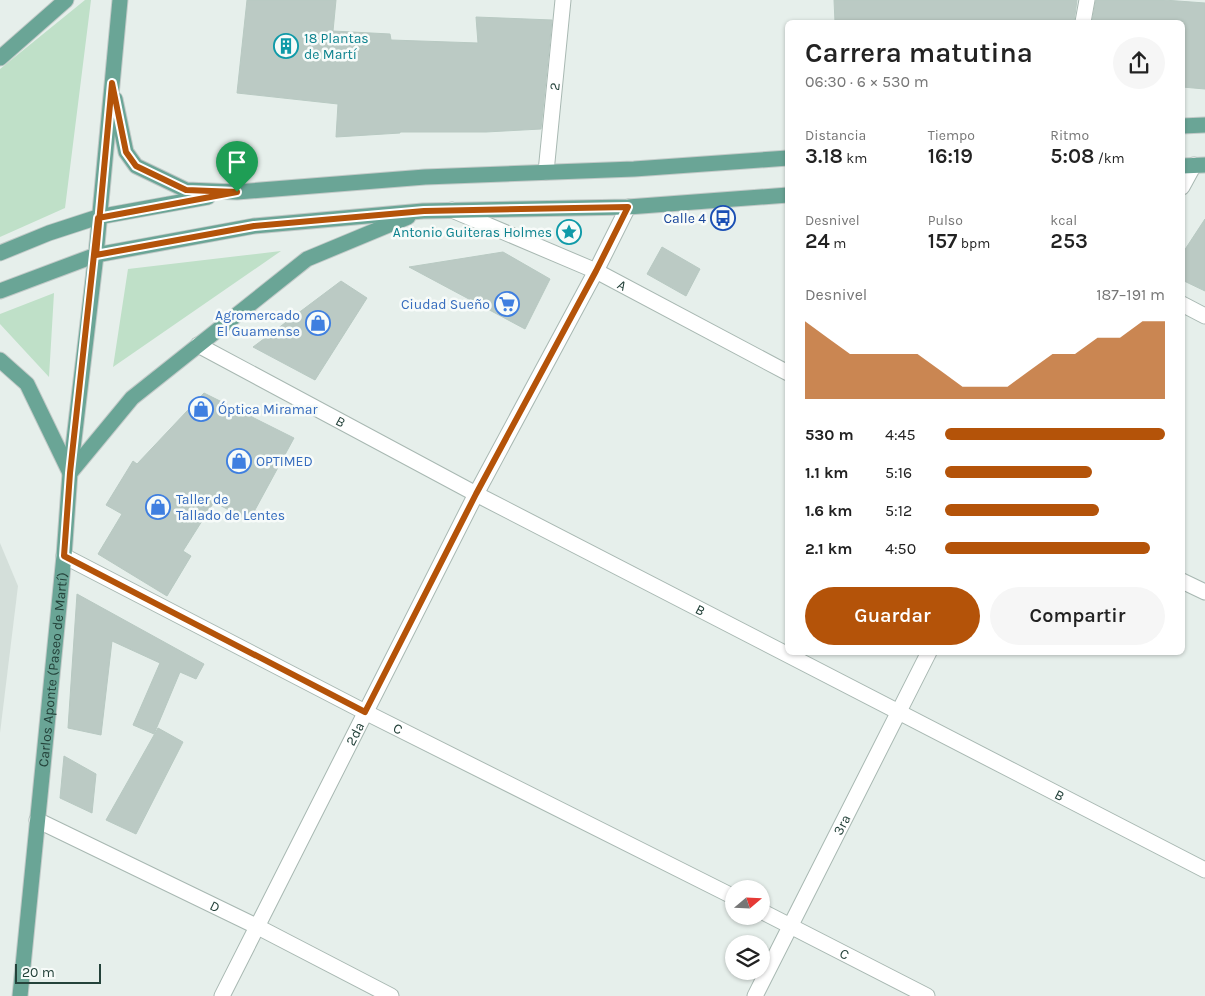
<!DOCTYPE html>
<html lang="es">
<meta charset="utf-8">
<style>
body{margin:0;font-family:Karla,sans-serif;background:#f6f6f6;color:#222;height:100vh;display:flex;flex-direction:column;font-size:19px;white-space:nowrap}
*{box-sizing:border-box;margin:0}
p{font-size:16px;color:#767676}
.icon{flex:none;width:28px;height:28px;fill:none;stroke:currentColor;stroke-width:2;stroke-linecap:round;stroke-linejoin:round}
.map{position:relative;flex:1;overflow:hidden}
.panel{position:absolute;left:785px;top:20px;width:400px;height:635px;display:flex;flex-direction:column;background:#fff;border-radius:8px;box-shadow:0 1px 4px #0004}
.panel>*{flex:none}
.needle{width:32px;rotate:71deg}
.controls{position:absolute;left:725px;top:880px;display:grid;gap:10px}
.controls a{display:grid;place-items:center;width:45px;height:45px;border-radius:50%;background:#fff;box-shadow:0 1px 4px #0004;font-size:25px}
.scale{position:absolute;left:15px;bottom:12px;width:86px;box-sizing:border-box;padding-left:5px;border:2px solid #24423a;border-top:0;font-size:14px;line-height:18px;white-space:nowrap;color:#24423a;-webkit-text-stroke:4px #f7fbf9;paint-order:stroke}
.pin{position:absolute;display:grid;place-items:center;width:42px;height:42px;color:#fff;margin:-51px -21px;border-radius:50% 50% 50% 0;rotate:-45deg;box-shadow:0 0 5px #0007}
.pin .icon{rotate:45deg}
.round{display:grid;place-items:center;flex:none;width:52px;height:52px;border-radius:26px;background:#f6f6f6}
.head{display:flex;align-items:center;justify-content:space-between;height:85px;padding:0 20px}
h1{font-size:28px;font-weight:600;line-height:38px}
.stats{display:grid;grid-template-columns:repeat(3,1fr);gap:8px;height:85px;padding:5px 20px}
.stats div{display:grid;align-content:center}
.stats b{font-size:21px;font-weight:600}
.stats small{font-size:14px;font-weight:400}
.stats p{font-size:14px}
.chart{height:140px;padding:10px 20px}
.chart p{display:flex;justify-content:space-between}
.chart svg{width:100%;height:90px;margin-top:5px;fill:#b45309;opacity:.7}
.cta{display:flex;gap:10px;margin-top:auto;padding:10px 20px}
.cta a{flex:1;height:58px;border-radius:30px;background:#b45309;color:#fff;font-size:20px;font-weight:600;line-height:58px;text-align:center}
.cta a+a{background:#f6f6f6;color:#222}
ul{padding:0 20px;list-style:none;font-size:16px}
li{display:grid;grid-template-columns:80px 60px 1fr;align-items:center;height:38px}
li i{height:12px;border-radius:6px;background:#b45309}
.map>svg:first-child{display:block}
</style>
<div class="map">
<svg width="1205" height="996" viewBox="0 0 1205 996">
<rect width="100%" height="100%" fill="#e6efeb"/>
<path fill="#d4dfda" d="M0 543 18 586 0 733Z"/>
<path fill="#bfe0c8" d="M85 0H91L65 208 0 237V69Z
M281 251 113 367 128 269Z
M54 293 49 377 0 324V314Z"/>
<path fill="#bbcac4" stroke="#b8c9c2" d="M247 0H336L333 31 390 34 391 40 478 43 476 17 552 20 541 129 486 132H400V133L336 137 338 104 237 93Z
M834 0H1077L1074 22H835Z
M1096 0H1164L1205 3V89L1182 87V22H1092Z
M1205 219V291L1182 280V254Z
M662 247 700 269 686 296 647 274Z
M503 252 550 279 525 329 409 267Z
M341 281 367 298 315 380 253 347Z
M204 393 294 438 249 521 214 502 183 551 191 556 167 596 98 554 122 514 106 505 133 461 137 464Z
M77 594 204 664 196 679 180 672 154 734 133 725 160 663 112 641 101 735 68 728Z
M158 728 183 742 136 834 106 820Z
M64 756 96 774 92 813 60 798Z"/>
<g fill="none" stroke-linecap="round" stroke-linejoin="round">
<defs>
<g id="minor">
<path d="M1083 22 1087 0"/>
<path id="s1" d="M546 172 563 0"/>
<path d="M1182 187 1194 165"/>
<path id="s2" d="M452 210 596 271 788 373"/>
<path d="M1182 304 1205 316"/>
<path id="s3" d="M198 345 476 494 1205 870"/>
<path id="s4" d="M64 556 365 712 734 897"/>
<path d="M1182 581 1205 592"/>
<path id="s5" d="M37 820 258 927 391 996"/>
<path id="s6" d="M761 911 927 996"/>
<path id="s7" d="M222 996 476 494 596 271 628 207"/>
<path id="s8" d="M755 996 929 652"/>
</g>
<g id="major">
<path d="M0 58 66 0"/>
<path d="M115 99 126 152 136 166 186 190 237 192 425 177 634 169 788 158"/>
<path d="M1182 126 1205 125"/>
<path d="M1182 166 1205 165"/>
<path d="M0 253 49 233 98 217 208 197"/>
<path d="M0 291 96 255 254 226 423 211 628 207 788 195"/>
<path d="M0 360 27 384 70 473 132 398 307 259 408 217"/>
<path id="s9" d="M20 996 64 556 70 473 96 255 120 0"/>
</g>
</defs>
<use href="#minor" stroke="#a8b8b2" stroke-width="17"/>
<use href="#major" stroke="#c2cac8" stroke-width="17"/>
<use href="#minor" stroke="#fff" stroke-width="15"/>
<use href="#major" stroke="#6aa596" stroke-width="15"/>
</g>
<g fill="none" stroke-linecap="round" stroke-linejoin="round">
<defs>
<path id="route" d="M237 192 98 218 70 473 64 556 365 712 476 494 596 271 628 207 424 211 254 226 96 255 112 83 126 152 136 166 186 190 237 192"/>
</defs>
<use href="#route" stroke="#fff" stroke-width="10"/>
<use href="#route" stroke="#b45309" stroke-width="6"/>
</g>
<defs>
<symbol id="building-ring" viewBox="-11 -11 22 22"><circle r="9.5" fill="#f7fbf9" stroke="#0f9aa8" stroke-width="1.5"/><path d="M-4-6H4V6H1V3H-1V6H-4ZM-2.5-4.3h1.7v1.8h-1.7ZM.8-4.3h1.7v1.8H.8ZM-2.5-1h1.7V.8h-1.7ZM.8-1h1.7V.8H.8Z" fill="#0f9aa8"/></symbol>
<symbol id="bus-ring" viewBox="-11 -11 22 22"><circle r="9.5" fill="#f7fbf9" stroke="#1a4fb4" stroke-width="1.5"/><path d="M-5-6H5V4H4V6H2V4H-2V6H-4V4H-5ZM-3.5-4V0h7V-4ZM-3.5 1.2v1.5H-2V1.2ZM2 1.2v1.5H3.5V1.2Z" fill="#1a4fb4"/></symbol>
<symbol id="sight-ring" viewBox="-11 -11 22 22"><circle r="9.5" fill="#f7fbf9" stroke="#0f9aa8" stroke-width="1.5"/><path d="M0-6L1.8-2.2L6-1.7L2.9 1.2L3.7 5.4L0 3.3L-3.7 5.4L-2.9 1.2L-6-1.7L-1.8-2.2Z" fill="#0f9aa8"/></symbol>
<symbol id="supermarket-ring" viewBox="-11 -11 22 22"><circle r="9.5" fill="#f7fbf9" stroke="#3f7fe0" stroke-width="1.5"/><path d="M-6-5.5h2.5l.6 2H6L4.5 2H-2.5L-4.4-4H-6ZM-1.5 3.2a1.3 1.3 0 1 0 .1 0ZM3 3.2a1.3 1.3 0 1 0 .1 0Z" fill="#3f7fe0"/></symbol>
<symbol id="shop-ring" viewBox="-11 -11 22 22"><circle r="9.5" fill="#f7fbf9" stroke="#3f7fe0" stroke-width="1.5"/><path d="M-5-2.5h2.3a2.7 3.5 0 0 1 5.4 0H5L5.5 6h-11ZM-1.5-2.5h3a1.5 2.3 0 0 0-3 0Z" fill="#3f7fe0"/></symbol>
</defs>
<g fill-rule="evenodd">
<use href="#building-ring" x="272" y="32" width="28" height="28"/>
<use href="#bus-ring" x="709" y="204" width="28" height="28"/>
<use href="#sight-ring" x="555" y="218" width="28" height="28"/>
<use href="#supermarket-ring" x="493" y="290" width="28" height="28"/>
<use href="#shop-ring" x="304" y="309" width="28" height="28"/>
<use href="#shop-ring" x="187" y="395" width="28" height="28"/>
<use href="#shop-ring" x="225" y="447" width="28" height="28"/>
<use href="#shop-ring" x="144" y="493" width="28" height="28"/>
</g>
<g text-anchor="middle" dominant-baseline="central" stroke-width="5" stroke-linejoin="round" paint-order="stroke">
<g font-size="14" fill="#0d838f" stroke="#f7fbf9" text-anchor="start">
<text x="304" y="38">18 Plantas<tspan x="304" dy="16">de Martí</tspan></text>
<text x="552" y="232" text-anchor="end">Antonio Guiteras Holmes</text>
</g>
<g font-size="14" fill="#24423a" stroke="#f7fbf9">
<text stroke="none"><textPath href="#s1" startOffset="86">2</textPath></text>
<text stroke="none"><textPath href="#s2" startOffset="186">A</textPath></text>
<text stroke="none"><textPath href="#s3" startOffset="162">B</textPath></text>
<text stroke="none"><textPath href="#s3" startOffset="568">B</textPath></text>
<text stroke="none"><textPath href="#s9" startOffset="328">Carlos Aponte (Paseo de Martí)</textPath></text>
<text stroke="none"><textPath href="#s4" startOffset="376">C</textPath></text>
<text stroke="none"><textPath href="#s7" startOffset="294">2da</textPath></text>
<text stroke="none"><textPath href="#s3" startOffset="972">B</textPath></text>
<text stroke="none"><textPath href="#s8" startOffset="192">3ra</textPath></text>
<text stroke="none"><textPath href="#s5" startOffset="198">D</textPath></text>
<text stroke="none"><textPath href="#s6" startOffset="94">C</textPath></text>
</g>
<g font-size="14" fill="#164399" stroke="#f7fbf9" text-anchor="end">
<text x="706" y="218">Calle 4</text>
</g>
<g font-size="14" fill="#366cbe" stroke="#f7fbf9" text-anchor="start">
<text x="490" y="304" text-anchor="end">Ciudad Sueño</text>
<text x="300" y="315" text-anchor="end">Agromercado<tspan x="300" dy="16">El Guamense</tspan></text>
<text x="218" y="409">Óptica Miramar</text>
<text x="256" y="461">OPTIMED</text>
<text x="176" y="499">Taller de<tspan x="176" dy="16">Tallado de Lentes</tspan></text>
</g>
</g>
</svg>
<div class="controls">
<a><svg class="needle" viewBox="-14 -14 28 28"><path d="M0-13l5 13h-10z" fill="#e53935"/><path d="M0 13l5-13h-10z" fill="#767676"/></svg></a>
<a><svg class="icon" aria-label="layers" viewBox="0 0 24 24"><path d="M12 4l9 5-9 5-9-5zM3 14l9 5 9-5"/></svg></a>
</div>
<div class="scale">20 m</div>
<div class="pin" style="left:237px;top:192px;background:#1e9e55"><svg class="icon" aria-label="arrive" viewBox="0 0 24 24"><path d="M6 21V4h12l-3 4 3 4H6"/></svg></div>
<section class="panel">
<div class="head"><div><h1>Carrera matutina</h1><p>06:30 · 6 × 530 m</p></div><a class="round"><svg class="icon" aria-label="share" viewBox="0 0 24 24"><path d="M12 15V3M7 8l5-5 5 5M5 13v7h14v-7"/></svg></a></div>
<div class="stats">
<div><p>Distancia</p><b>3.18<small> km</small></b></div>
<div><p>Tiempo</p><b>16:19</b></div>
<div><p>Ritmo</p><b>5:08<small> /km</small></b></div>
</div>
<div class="stats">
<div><p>Desnivel</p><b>24<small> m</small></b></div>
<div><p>Pulso</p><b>157<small> bpm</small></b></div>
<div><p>kcal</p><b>253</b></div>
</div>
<div class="chart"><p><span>Desnivel</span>187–191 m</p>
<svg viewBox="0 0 160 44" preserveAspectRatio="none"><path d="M0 44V6L10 14L20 22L30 22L40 22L50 22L60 30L70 38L80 38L90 38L100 30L110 22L120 22L130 14L140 14L150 6L160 6V44z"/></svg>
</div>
<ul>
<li><b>530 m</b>4:45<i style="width:100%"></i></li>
<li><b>1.1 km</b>5:16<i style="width:67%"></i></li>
<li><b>1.6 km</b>5:12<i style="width:70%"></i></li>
<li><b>2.1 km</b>4:50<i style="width:93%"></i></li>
</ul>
<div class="cta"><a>Guardar</a><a>Compartir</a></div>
</section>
</div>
